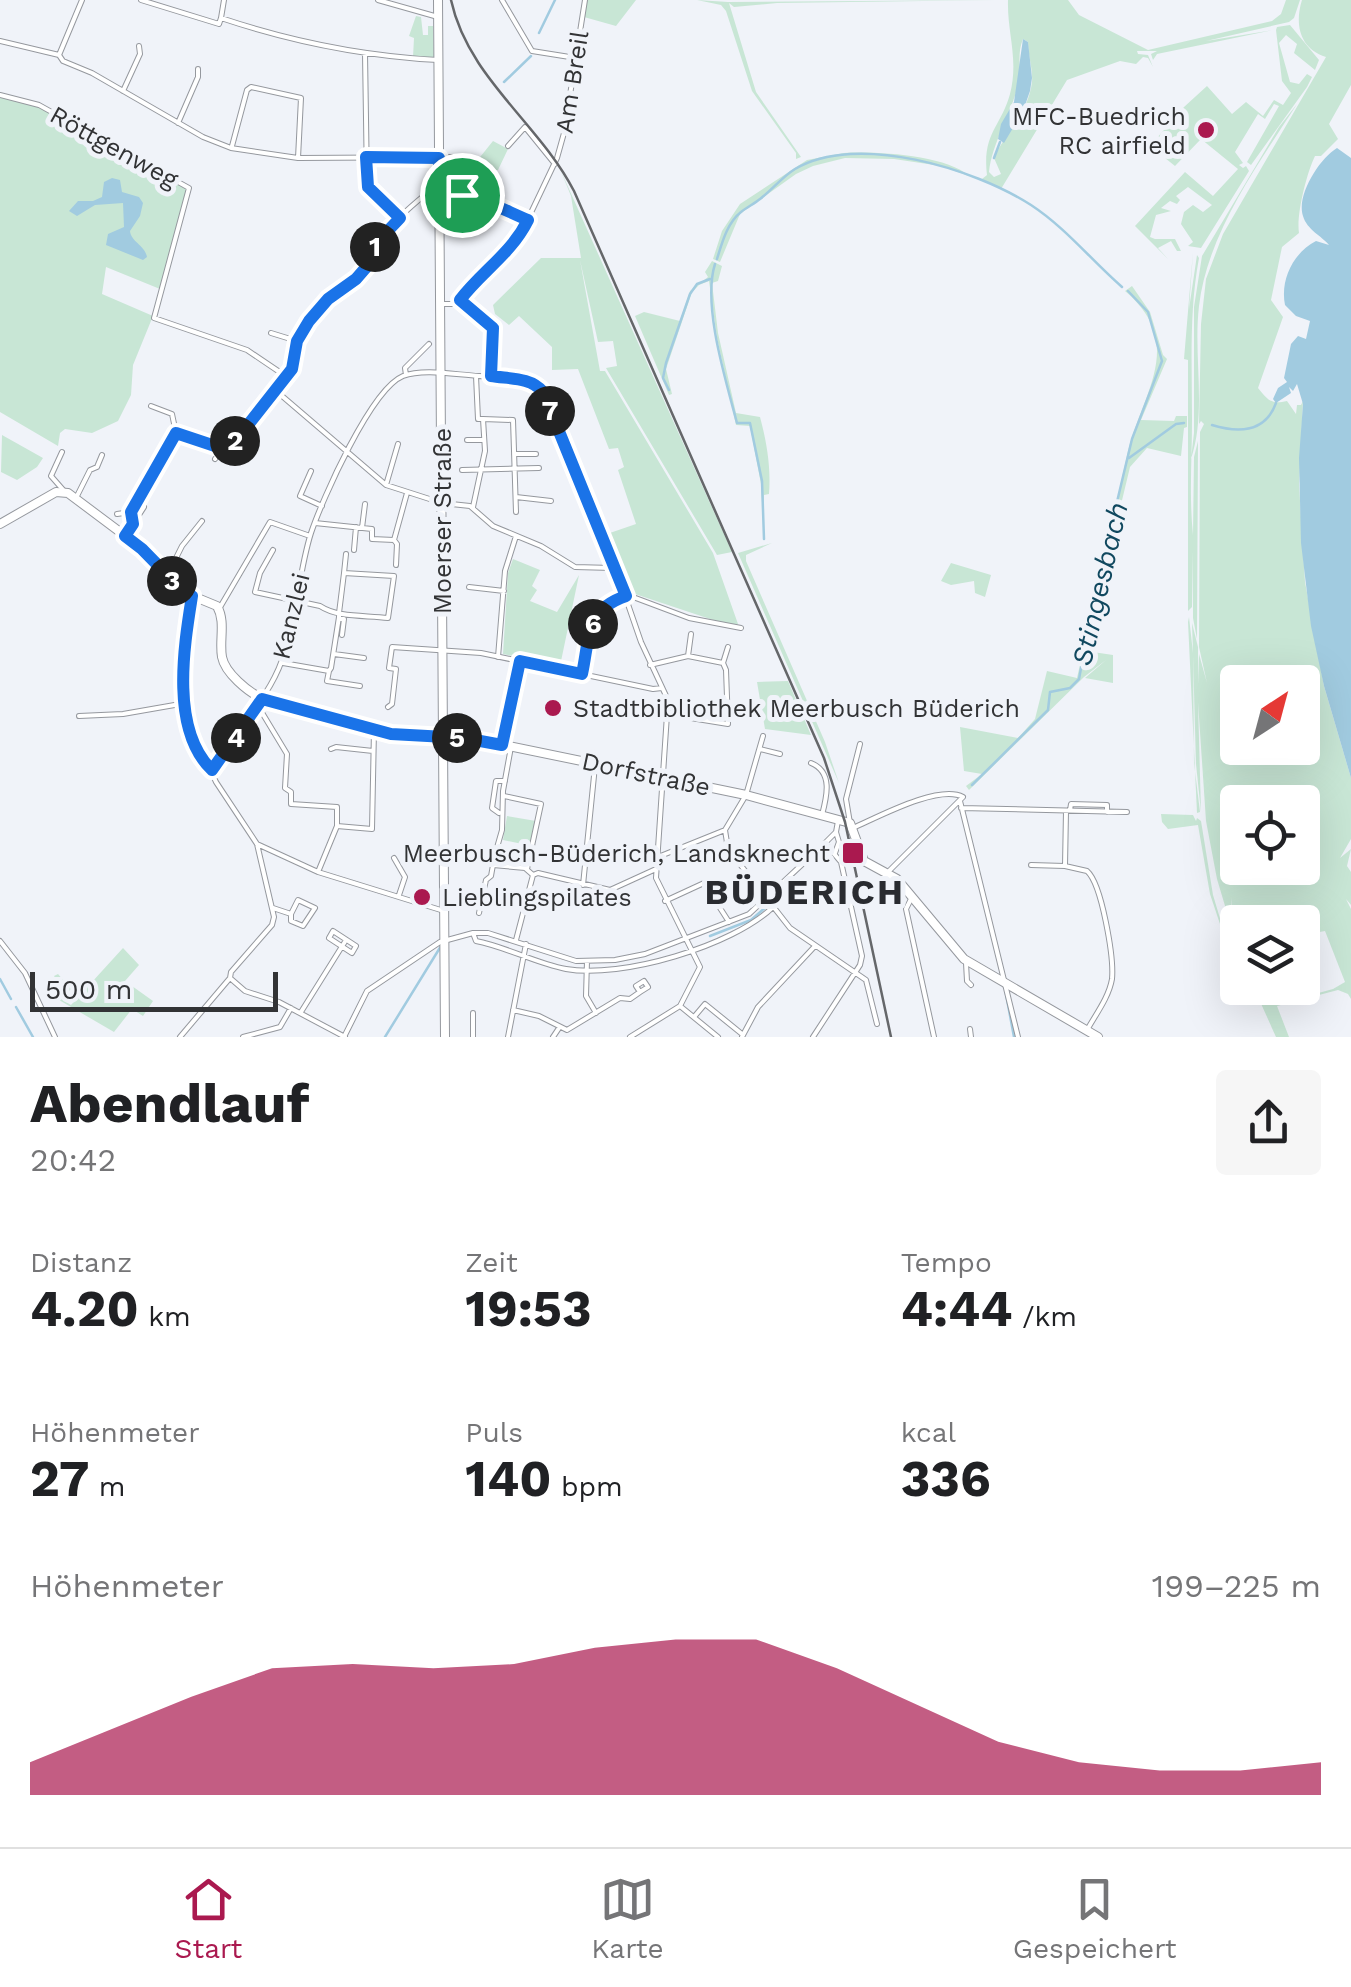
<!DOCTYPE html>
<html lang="de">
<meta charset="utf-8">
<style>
body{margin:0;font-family:"Work Sans",sans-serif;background:#f6f6f6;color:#202124;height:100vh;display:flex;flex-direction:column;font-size:38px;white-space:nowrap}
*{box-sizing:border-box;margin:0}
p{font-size:32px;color:#757577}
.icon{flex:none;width:55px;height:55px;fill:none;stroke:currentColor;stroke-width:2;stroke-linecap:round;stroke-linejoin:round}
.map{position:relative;height:1037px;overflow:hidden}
.drawer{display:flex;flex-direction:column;background:#fff;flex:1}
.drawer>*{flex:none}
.needle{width:65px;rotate:36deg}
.controls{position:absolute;left:1220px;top:665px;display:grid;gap:20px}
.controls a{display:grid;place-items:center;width:100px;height:100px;border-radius:10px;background:#fff;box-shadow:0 10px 40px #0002;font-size:50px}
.scale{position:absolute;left:30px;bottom:25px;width:248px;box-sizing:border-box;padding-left:10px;border:5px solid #323335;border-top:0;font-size:28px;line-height:35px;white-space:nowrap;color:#323335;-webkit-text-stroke:8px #f0f3f9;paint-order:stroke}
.pin{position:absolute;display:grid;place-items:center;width:85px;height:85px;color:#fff;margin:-42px;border:5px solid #fff;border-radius:50%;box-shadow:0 2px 10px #0007}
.km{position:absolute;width:50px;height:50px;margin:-25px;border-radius:50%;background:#222;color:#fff;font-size:28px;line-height:50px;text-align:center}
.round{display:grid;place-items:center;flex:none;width:105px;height:105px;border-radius:10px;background:#f6f6f6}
.head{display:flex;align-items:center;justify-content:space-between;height:170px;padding:0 30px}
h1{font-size:55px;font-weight:700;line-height:75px}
.stats{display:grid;grid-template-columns:repeat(3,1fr);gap:15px;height:170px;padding:10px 30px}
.stats div{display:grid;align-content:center}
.stats b{font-size:50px;font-weight:700}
.stats small{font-size:28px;font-weight:400}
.stats p{font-size:28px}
.chart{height:280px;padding:20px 30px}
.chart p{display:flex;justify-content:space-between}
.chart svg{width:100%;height:180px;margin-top:10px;fill:#aa194f;opacity:.7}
.tab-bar{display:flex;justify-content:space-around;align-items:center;height:140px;border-top:2px solid #e0e0e0;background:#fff;font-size:28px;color:#757577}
.tab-bar a{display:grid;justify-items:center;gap:5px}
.tab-bar .selected{color:#aa194f}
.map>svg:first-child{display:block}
</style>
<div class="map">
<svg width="1351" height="1037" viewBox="0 0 1351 1037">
<rect width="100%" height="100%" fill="#f0f3f9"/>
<path fill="#c8e6d5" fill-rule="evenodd" d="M587 0H636L616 26 584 17Z
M697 0 728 2 996 0 777 3 734 7 729 3 756 92 801 157 796 159V153L752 91 726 11 721 5Z
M1008 0H1068L1079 15 1148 50 1272 21 1281 14 1286 0H1300L1294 18 1289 22 1206 41 1273 30 1157 54 1153 60 1151 54 1157 51H1137L1138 54 1148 55 1153 67 1148 58 1143 57 1136 64 1120 61 1067 80 1001 189 982 179 987 175C982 133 1001 127 1010 94 1019 59 1007 33 1008 0ZM1023 39 1028 42C1028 55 1033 69 1032 82 1028 114 1005 133 994 158L1001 174 994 177 989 172C992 142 1013 112 1019 80 1021 65 1017 53 1023 39Z
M1302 0H1351V85L1329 124 1338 139 1321 156H1315C1307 172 1296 215 1299 233L1282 247 1271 300 1283 317 1258 388C1268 400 1271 405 1287 401L1296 414 1297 405H1301L1303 401 1299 484 1305 582 1324 686 1351 778V839L1340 858 1351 849 1347 866 1351 872V905L1346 899 1351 909V999L1348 994 1338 990 1277 1006 1289 1037H1276L1254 988H1271L1278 1004 1333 989 1345 982 1325 931 1303 935 1302 922H1238L1237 944 1231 897 1234 936 1217 879 1206 821 1198 702 1201 812 1196 764 1193 656 1194 763 1200 812 1197 813 1188 622 1189 617 1193 653 1192 623 1198 647V684L1199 654 1207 683 1199 647 1200 432 1204 424 1201 421 1199 424 1201 324 1206 279 1223 234 1326 57C1298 48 1295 22 1302 0ZM1238 682H1302V748H1238ZM1300 801 1316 834 1303 811 1302 868H1238V802Z
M416 16 421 17 423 35H428V26H433L434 58 413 57 414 38 409 36Z
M1290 25 1319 60 1315 70 1294 53 1297 44 1286 35 1279 43 1290 82 1299 84 1307 74 1312 77 1307 87 1251 165 1247 162 1279 106 1274 104 1265 119 1258 114 1235 152 1243 163 1239 165 1243 168 1246 166 1249 171 1201 248 1188 246 1193 242 1181 224 1184 212 1193 205 1203 212 1212 205 1188 187 1176 196 1180 200 1177 204 1170 201 1161 208 1171 211 1156 215 1150 237 1155 239H1175L1181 251H1177L1171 241 1158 248 1168 259 1135 226 1185 172 1213 196 1238 169 1201 139 1175 166 1150 146 1184 107 1207 86 1232 114 1246 102 1263 116 1274 100 1283 105 1291 93 1282 81 1276 30 1277 27Z
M0 95 31 102 187 189 160 289 106 267 102 294 153 316 133 365 131 395 118 421 92 433 65 429 60 433 58 446 0 412Z
M1297 104C1257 166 1207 235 1199 306 1193 357 1207 411 1191 459L1194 433V307L1202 256 1279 127Z
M493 141 508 149 498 170H494L489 182 469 178 463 186 460 182Z
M844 153C876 151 946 155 969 176L941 166 894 159 845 158 813 166 796 174 740 214 720 262 713 259 722 231 740 204 807 160Z
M560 169 732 552 717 555 606 368 617 366 613 341 598 342 580 260 600 371H605L713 553 738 624 734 627 626 591 604 535 636 524 618 470 624 467 618 448 609 449 578 369 552 370V347L519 316 509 325 495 314 493 305 541 258H581L571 196Z
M1193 252 1189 309 1197 255 1199 258C1189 311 1192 366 1192 420 1192 458 1189 497 1193 535L1194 457 1198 441 1197 639 1193 618V551L1192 607 1188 611V360L1184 359Z
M712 261 722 266 718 281 712 283 718 333 736 413 760 417C767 443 771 468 769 494L764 495V540L761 484 750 426 736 425 717 338 709 281 699 285 692 292 666 369 672 394 669 395 635 316 644 312 680 321 690 291 708 277 705 272Z
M1132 286 1150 312 1163 355 1167 359 1141 420 1174 421 1176 416H1187V427L1184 428 1181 456 1147 448 1130 467 1086 651 1113 655V683L1085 678 1106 660 1084 677 969 790 966 786 982 774 964 771 960 727 1018 738 1035 719 1047 671 1077 678 1128 451C1144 390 1186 343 1125 291Z
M2 435 43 458 37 467 17 480 1 472Z
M772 543 746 555V561L825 742 839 783 738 553Z
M513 559 540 570 532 586 537 590 530 601 557 612 579 575 560 666 503 654 508 573Z
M951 563 991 575 985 597 975 593 974 581 951 585 941 581Z
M788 681 811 735 765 729 757 682Z
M1161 814 1193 815 1196 821 1197 818 1201 821 1213 895 1237 975 1210 894 1198 825 1168 829 1162 822Z
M507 816 536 821 532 846 503 840Z
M123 948 139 965 125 981 153 1001 143 1016 132 1009 114 1032 59 1000 55 993 58 982 54 976 58 974 71 989 61 999 71 1005Z"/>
<path fill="#a1cbe0" d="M1023 39 1028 42 1032 78 1030 91 1023 111 1004 143 998 139 1001 124 1014 102Z
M1337 148 1351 158V778L1324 686 1311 626 1301 543 1299 458 1303 404 1297 384 1293 391 1289 387 1291 393 1276 403 1273 399 1278 388 1287 382 1284 378 1291 344 1298 336 1306 339 1310 321 1296 316 1285 305C1280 280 1293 253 1316 241L1329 245C1322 236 1307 230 1303 216 1296 195 1320 158 1337 148Z
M112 178 120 180 122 192 139 197 143 203 140 216 130 231C131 242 145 245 147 257L143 260 106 245 108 234 124 227 123 203 95 205 77 216 69 211 78 201H93L102 197 104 182Z"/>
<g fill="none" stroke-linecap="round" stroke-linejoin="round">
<path stroke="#a1cbe0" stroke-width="2.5" d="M539 33 555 0
M504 82 531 56
M994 158 1000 142
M449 192 464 177
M717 259C722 243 727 223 741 212 747 207 754 204 760 199 772 190 782 177 795 169 857 132 975 169 1031 205 1066 228 1091 260 1122 287
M715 264C702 305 726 381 737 423H750L762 481 764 539
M669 390 663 378 666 363 690 294 697 284 710 279
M1212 425C1238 433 1265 433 1276 403
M1129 458 1176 424 1184 423
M972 785 1048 710 1050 692 1070 688 1079 679 1095 594 1132 439 1162 361 1148 312 1128 291
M710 936 751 920 766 907
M0 979 11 999
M1006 994 1014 1037
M16 1007 33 1037
M385 1037 441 946"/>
<defs>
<path id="minor" d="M141 0 219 24 221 18C293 42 362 56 438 60
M378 0 438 17
M502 0 532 51 576 58
M221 18 224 0
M0 41 59 55 63 61 92 73 203 137 231 148 298 158 459 157 474 163
M365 53 367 184 400 218
M59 55 82 0
M123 91 140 54 139 46
M0 95 39 105 189 188 154 318 247 350 287 377
M178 123 198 77V69
M232 146 247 90 251 87 301 98 298 158
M508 146 525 127 555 164
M443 194 467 196 528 220
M460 300 493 328 491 374
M440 304H457L518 240 557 158 564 133 585 0
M271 333 297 341
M406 375 405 368 429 344
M275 390 386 485 442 503 470 506 493 526 541 546 575 567 612 568
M483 419 513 420 516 512
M176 433 224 447
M467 440H482
M62 452 51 476 65 492
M514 454H536
M215 459 224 447 234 442 287 377C295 363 293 346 301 332 317 306 340 298 357 278 368 265 372 251 381 238 393 222 410 207 426 194L428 188
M462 470 539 468
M311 471 300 496 322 506
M386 485 398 444
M516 497 551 501
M76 498 90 470 97 467 102 455
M473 507 485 451 483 419H478L476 376
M117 514 131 512
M315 523 372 529V539L394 540
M133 524 144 507
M362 528 365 504
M125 536 133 524 131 512 176 433 172 414 151 406
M273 550 260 573 255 592 320 606C338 618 366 615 388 618L394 576 344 573 339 613V617L331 668 329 671
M354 550 356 527
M396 565 397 544 394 540 407 493
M344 573 346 554
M167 576 182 546 202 521
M469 587 504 591
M625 594 689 618 741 628
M219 609 270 522 310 536
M340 619H344L342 635
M334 654 364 658
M688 656 691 634
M498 657 505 571 516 536
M283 663 329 671 327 681 360 686
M723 663 728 647
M650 665 688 656 723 663 726 670 728 724 666 714
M583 673C590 637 587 610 626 596
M258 706 287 754 285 788 291 792V804L337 807V826L318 872
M388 707 392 704 396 669 389 668 392 647 481 653 653 689 662 688
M79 716 123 714 186 703
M503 745 520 661
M331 749 336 747 373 751
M760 749 780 754
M811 763C833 772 827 796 822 815
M212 769C232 731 267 703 282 660 297 620 298 574 311 533 322 500 371 389 403 376 424 368 457 375 479 376 500 377 530 375 543 393L622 587 641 642 668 700 656 878 700 967 680 1006 630 1037
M504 796 541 804 527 869
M960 801 1018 1037
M961 808 1127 812
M1070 810 1071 804 1107 805V812
M1066 811 1065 866 1087 871C1102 884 1114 958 1112 979 1109 997 1096 1014 1087 1030
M499 813 492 808 496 781H505
M850 823 846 799 860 744
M337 826 372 829 374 730
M853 828C878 817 939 784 963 797L887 873
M725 830 728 849 790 928 866 980 877 1024
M257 844 318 872 444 911
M835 853 839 842 836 832
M658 857 725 830 746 795 763 736
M394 858 405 877 399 895
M494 858 502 830 503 791 511 747
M1031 865 1065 866
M583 885 595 766
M483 894 508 899
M912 897 906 909 934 1037
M665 901 704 883 729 922
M273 908 291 914V921L303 926 315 908 298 900 291 914
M479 913 486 880 491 876 493 865 525 868 533 875 538 873 610 890 656 869
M333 931 356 946 352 953 329 938Z
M473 933 476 941C507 947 535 963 566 969 621 979 733 946 773 907
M516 940 533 875
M0 941 25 973 55 1037
M587 961 586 996 596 1013
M966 963 967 981 971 985
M230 978 245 991 279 1002 345 1037
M680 1006 718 1037
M513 1010 539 1016 567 1030 620 998 630 999 640 992 636 986 644 981 648 987 640 992
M301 1012 346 940
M694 1017 705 1004 742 1034
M970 1029 971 1037
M180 1037 230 978 231 972 272 925 274 917 257 844 216 782 190 725 182 660 193 596
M243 1037 280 1027 291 1008
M344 1037 367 991 440 942 473 933H488L576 961 615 960 645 954 749 914 825 843 836 832 838 821
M473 1037V1013
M508 1037 526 944
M553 1037 559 1028
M742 1037 758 1007 815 946
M813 1037 860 965 862 956 841 862 825 843"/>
<path id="secondary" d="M438 0 445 1037
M0 524 56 492 68 493 140 547 183 592 217 606C226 622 219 640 222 657 225 673 248 692 263 699L382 732 475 739 746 795 850 823 864 861 897 879 964 959 1098 1037"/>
</defs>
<use href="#minor" stroke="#95989e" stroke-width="6"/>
<use href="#secondary" stroke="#95989e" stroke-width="10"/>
<use href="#minor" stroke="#fff" stroke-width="4"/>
<use href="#secondary" stroke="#fff" stroke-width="8"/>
<path stroke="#65676a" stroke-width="2.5" d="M451 0C468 78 539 123 574 191L824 758 845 822 891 1037"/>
</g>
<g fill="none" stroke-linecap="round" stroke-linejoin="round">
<defs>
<path id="route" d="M366 157 439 158V194C468 189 501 209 528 220 511 254 482 271 460 300L493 328 491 376C509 379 531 377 543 392L626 596C585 610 590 637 582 674L520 661 502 745 464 738 391 734 262 699 212 770C170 730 184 646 192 596L184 592 142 549 125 536 133 524 131 512 176 433 221 448 233 444 292 369 297 341 309 321 328 299 356 279 369 264 383 236 400 218 368 187Z"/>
</defs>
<use href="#route" stroke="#fff" stroke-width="20"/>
<use href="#route" stroke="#1a73e8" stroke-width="12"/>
</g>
<g fill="#aa194f" stroke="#f0f3f9" stroke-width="4">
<circle cx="1206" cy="130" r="10"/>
<circle cx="553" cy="708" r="10"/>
<rect x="841" y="841" width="24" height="24" rx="5"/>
<circle cx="422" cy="897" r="10"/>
</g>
<g text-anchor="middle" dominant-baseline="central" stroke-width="10" stroke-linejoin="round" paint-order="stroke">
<g font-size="25" fill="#323335" stroke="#f0f3f9">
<text transform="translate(572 82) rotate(-81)">Am Breil</text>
<text transform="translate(114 147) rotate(29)">Röttgenweg</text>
<text transform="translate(442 521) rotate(-90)">Moerser Straße</text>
<text transform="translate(291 616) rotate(-76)">Kanzlei</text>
<text transform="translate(646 774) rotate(12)">Dorfstraße</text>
</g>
<g font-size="25" fill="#323335" stroke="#f0f3f9" text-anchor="end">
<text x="1186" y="116">MFC-Buedrich<tspan x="1186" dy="29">RC airfield</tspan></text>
<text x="573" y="708" text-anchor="start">Stadtbibliothek Meerbusch Büderich</text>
<text x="830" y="853">Meerbusch-Büderich, Landsknecht</text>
<text x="442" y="897" text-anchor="start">Lieblingspilates</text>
</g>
<g font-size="28" font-style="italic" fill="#10485f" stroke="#f0f3f9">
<text transform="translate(1100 584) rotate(-77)">Stingesbach</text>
</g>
<g font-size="35" font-weight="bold" letter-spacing="2.5" fill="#292b30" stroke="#f0f3f9">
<text x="805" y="892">BÜDERICH</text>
</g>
</g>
</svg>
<div class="controls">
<a><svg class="needle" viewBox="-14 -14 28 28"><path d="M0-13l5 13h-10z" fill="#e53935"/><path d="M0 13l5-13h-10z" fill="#757577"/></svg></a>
<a><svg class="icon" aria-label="locate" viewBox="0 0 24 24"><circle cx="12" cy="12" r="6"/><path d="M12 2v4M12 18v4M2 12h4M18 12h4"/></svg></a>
<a><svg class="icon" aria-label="layers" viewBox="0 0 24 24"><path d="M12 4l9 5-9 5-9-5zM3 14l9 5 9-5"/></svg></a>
</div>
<div class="scale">500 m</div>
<div class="pin" style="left:462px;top:195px;background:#1e9e55"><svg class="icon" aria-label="arrive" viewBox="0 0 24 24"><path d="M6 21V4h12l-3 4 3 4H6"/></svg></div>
<b class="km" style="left:375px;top:247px">1</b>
<b class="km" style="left:235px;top:441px">2</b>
<b class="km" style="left:172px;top:581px">3</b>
<b class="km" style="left:236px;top:738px">4</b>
<b class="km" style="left:457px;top:738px">5</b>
<b class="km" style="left:593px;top:624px">6</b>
<b class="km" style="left:550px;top:411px">7</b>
</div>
<section class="drawer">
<div class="head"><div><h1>Abendlauf</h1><p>20:42</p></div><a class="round"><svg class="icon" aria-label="share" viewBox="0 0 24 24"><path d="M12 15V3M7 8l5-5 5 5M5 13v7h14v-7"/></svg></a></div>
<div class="stats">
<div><p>Distanz</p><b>4.20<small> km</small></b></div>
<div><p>Zeit</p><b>19:53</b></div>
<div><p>Tempo</p><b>4:44<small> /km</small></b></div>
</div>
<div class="stats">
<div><p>Höhenmeter</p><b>27<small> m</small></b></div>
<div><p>Puls</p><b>140<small> bpm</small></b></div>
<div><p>kcal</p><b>336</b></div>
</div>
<div class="chart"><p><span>Höhenmeter</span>199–225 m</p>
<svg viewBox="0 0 160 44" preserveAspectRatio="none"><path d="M0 44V36L10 28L20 20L30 13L40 12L50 13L60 12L70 8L80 6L90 6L100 13L110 22L120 31L130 36L140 38L150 38L160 36V44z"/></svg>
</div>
</section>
<nav class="tab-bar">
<a class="selected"><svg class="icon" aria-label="home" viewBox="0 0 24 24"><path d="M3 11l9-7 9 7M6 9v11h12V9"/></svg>Start</a>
<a><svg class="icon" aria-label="map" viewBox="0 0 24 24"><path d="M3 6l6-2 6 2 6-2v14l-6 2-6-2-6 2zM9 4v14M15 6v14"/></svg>Karte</a>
<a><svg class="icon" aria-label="saved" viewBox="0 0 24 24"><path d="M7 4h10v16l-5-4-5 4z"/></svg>Gespeichert</a>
</nav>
